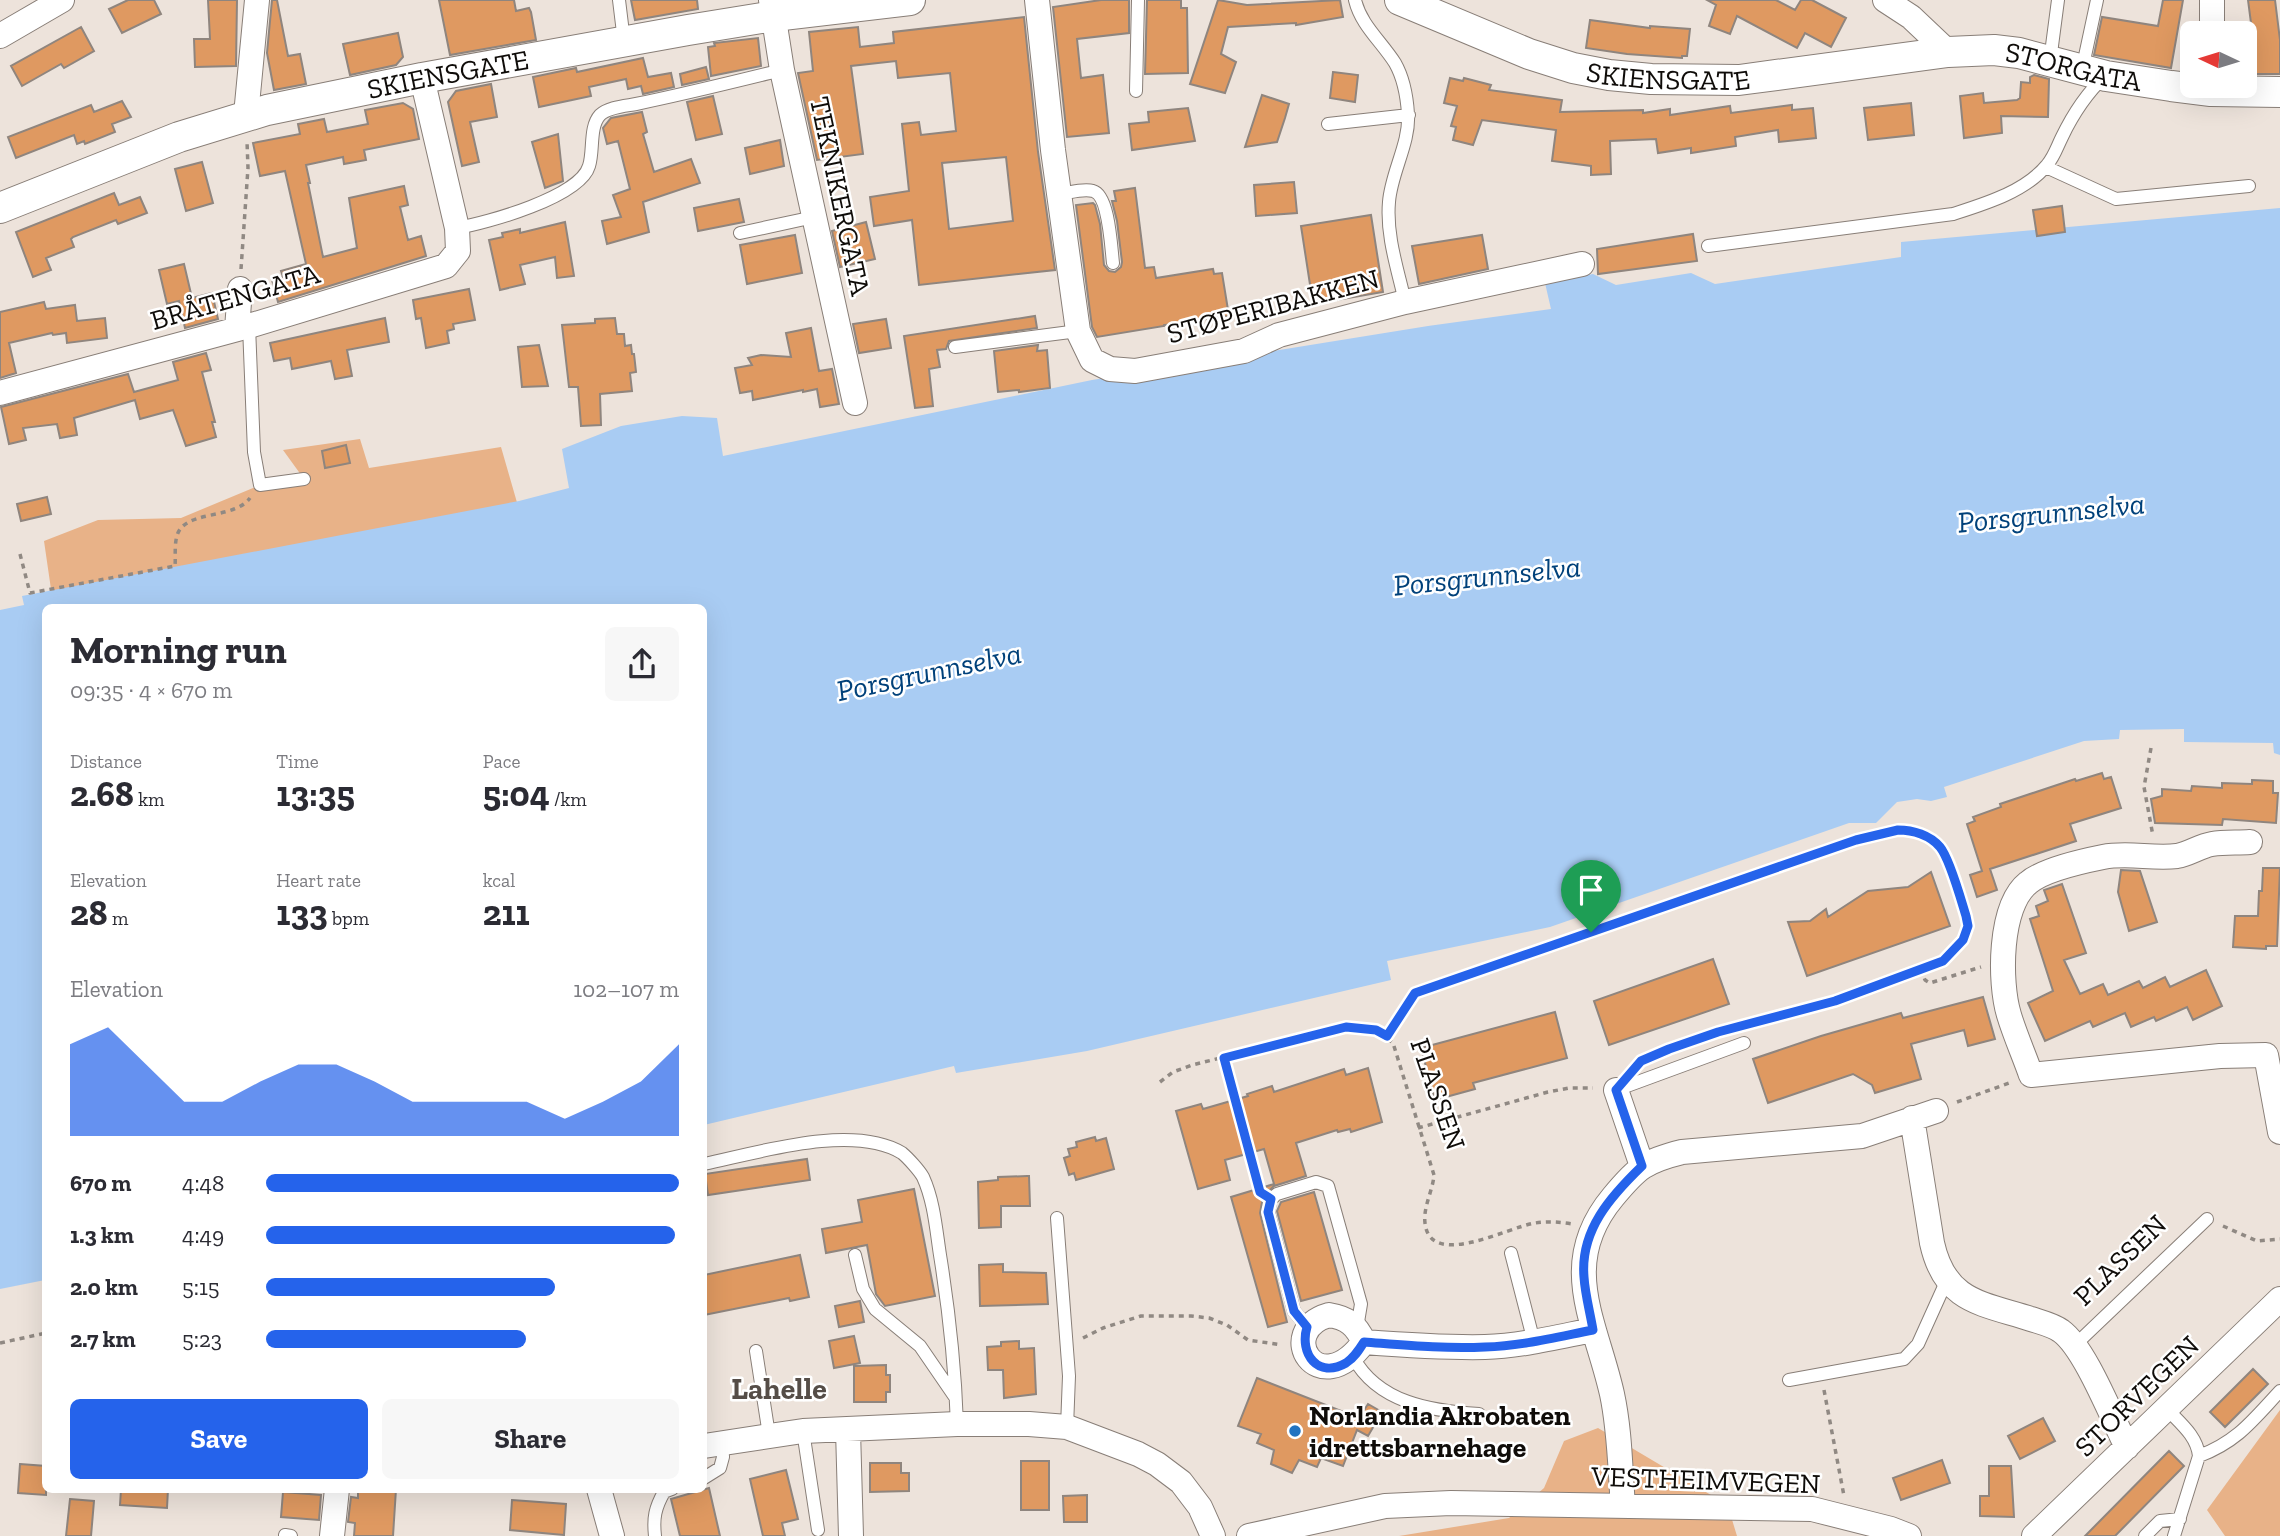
<!DOCTYPE html>
<meta charset="utf-8">
<style>
body{margin:0;font-family:"Zilla Slab",serif;background:#f7f7f7;color:#2b2b33;height:100vh;display:flex;flex-direction:column;font-size:26px;white-space:nowrap}
*{box-sizing:border-box;margin:0}
p{font-size:23px;color:#7c7c81}
.icon{flex:none;width:38px;height:38px;fill:none;stroke:currentColor;stroke-width:2;stroke-linecap:round;stroke-linejoin:round}
.map{position:relative;flex:1;overflow:hidden}
.sheet{position:absolute;left:42px;top:604px;width:665px;height:889px;display:flex;flex-direction:column;background:#fff;border-radius:10px;box-shadow:0 7px 28px #0002}
.sheet>*{flex:none}
.needle{width:46px;rotate:274deg}
.fabs{position:absolute;left:2180px;top:21px;display:grid;gap:14px}
.fabs a{display:grid;place-items:center;width:77px;height:77px;border-radius:10px;background:#fff;box-shadow:0 7px 28px #0002;font-size:35px}
.pin{position:absolute;display:grid;place-items:center;width:60px;height:60px;color:#fff;margin:-72px -30px;border-radius:50% 50% 50% 0;rotate:-45deg;box-shadow:0 0 7px #0007}
.pin .icon{rotate:45deg}
.round{display:grid;place-items:center;flex:none;width:74px;height:74px;border-radius:10px;background:#f7f7f7}
.headline{display:flex;align-items:center;justify-content:space-between;height:119px;padding:0 28px}
h1{font-size:38px;font-weight:800;line-height:52px}
.stats{display:grid;grid-template-columns:repeat(3,1fr);gap:10px;height:119px;padding:7px 28px}
.stats div{display:grid;align-content:center}
.stats b{font-size:35px;font-weight:800}
.stats small{font-size:19px;font-weight:400}
.stats p{font-size:19px}
.chart{height:196px;padding:14px 28px}
.chart p{display:flex;justify-content:space-between}
.chart svg{width:100%;height:126px;margin-top:7px;fill:#2563eb;opacity:.7}
.action{display:flex;gap:14px;margin-top:auto;padding:14px 28px}
.action a{flex:1;height:80px;border-radius:10px;background:#2563eb;color:#fff;font-size:28px;font-weight:800;line-height:80px;text-align:center}
.action a+a{background:#f7f7f7;color:#2b2b33}
ul{padding:0 28px;list-style:none;font-size:23px}
li{display:grid;grid-template-columns:112px 84px 1fr;align-items:center;height:52px}
li i{height:18px;border-radius:9px;background:#2563eb}
.map>svg:first-child{display:block}
</style>
<div class="map">
<svg width="2280" height="1536" viewBox="0 0 2280 1536">
<rect width="100%" height="100%" fill="#ede3db"/>
<path fill="#e8b288" d="M360 439 369 468 501 447 518 506 53 603 44 541 98 520 181 518 260 485 304 479 283 450Z
M2280 1410V1536H2225L2207 1510Z
M1598 1428 1711 1495 1730 1513 1737 1536H1399L1509 1518 1544 1488 1564 1441Z"/>
<path fill="#a9ccf3" d="M2280 208V755L2274 753 2273 743 2184 742V729L2120 730 2119 739 2084 741 1944 787 1947 797 1931 801 1917 799 1897 802 1876 823H1849L1550 927 1387 961 1391 980 1087 1051 956 1073 954 1066 704 1125V607H46L45 1280 0 1289V610L24 605 22 596 519 501 569 488 562 449 621 426 682 416 717 418 723 456 1092 380 1428 326 1551 309 1545 283 1593 274 1616 285 1691 273 1715 284 1901 257V242Z"/>
<path fill="#df9961" stroke="#8f857e" stroke-width="2" fill-rule="evenodd" d="M128 0H154L161 14 122 33 109 9Z
M208 0H237L236 66 195 67 194 39H210Z
M272 0H277L288 56 300 54 306 84 274 90 267 53Z
M439 0H514L516 11 529 8 531 12 536 40 450 55Z
M631 0H697L698 9 635 20Z
M1101 0H1129V33L1077 39 1081 78 1103 75 1109 133 1067 137 1053 7Z
M1147 0H1181V8H1187L1188 73 1145 74Z
M1218 0 1247 5 1340 0 1343 17 1296 25V23L1228 27 1221 54 1236 62 1225 93 1190 84Z
M1707 0H1776L1795 10 1801 0H1812L1846 18 1831 47 1805 33 1797 48 1737 16 1730 34 1709 26 1716 5Z
M2163 0H2183L2171 68 2094 55 2102 17 2158 26Z
M2248 0H2275L2280 40V74H2245V46H2254Z
M1024 17 1038 152 1055 270 919 285 912 220 874 226 870 197 909 191 902 124 919 122 921 135 956 131 950 73 898 78 896 61 851 66 863 154 817 160 798 73 813 71 809 32 858 27 860 47 894 43 893 32ZM1006 157 1013 221 949 229 942 163Z
M1590 20 1650 28V26L1690 29 1687 56H1682V58L1627 54 1586 48Z
M81 27 94 51 64 68 61 64 22 86 11 66Z
M398 33 403 57 396 65 350 75 343 44Z
M758 38 761 66 711 76 708 47 715 46 714 43Z
M643 58 648 77 671 73 674 87 643 94 641 86 628 89 626 79 589 87 591 96 539 107 533 77 576 68 577 72Z
M706 67 709 79 682 85 680 74Z
M1333 72 1358 75 1355 102 1330 98Z
M2034 75 2049 79 2048 117 2001 116 2002 133 1964 138 1960 96 1983 93 1984 103 2017 100 2020 98 2021 82 2030 83V77Z
M1450 78 1463 81 1464 78 1491 85 1489 90 1562 100 1560 112 1643 110V113L1670 109V115L1730 106 1731 113 1792 105V110L1813 108 1816 138 1779 142 1778 130 1735 137 1736 146 1691 153V148L1658 153 1656 139 1610 141 1611 174 1591 175V166L1552 161 1556 130 1482 120 1473 145 1453 140 1456 127 1451 126 1457 106 1444 103Z
M491 84 497 117 470 122 479 162 462 166 448 102 456 91Z
M1262 95 1289 104 1285 118 1277 142 1245 147Z
M713 96 722 134 696 140 687 102Z
M122 101 131 117 112 124 115 132 85 144 84 141 77 144 74 135 16 158 8 137 91 105 94 112Z
M403 103 413 109 419 139 364 150 366 160 344 164 343 157 306 165 310 183H308L323 257 357 248 349 198 404 186 408 205 400 207 408 240 421 236 426 256 278 302 272 280 283 277 281 271 306 264 285 171 260 176 253 143 300 134 298 124 324 119 327 132 368 124 365 110Z
M1911 103 1914 135 1868 140 1864 108Z
M1188 108 1195 141 1132 150 1129 124 1149 122 1148 112Z
M642 112 647 132 643 134 654 172 691 159 700 183 643 202 649 232 607 244 602 221 621 217 613 195 630 189 618 141 607 144 603 128 611 118Z
M558 134 563 181 545 188 532 142Z
M780 140 784 166 750 174 745 148Z
M202 162 213 203 186 211 175 169Z
M1294 182 1297 213 1256 216 1254 185Z
M1135 188 1145 268 1154 267 1156 278 1213 269 1214 274 1222 273 1229 316 1164 325V326L1097 337 1092 327 1076 205 1093 203 1095 205 1100 224 1104 265 1109 271 1115 272 1121 267 1122 262 1117 221 1112 201H1116L1114 191Z
M114 193 119 205 140 197 147 213 118 224 116 220 73 237 71 239 74 247 46 258 51 270 33 277 16 232Z
M739 199 744 222 698 231 694 208Z
M2062 206 2065 232 2037 236 2033 210Z
M1371 215 1383 292 1313 304 1301 226Z
M565 222 574 276 557 278 555 257 520 265 525 284 500 290 489 240 503 237 502 233 520 229V233Z
M866 222 875 259 840 267 832 231Z
M1693 234 1697 261 1598 274 1597 249Z
M795 235 802 273 747 284 740 245Z
M1482 235 1488 269 1419 284 1412 246Z
M184 264 192 298 212 293 218 319 185 328 179 301 167 304 159 270Z
M469 289 475 320 453 324 454 329 447 331 449 343 426 348 421 318 416 319 413 300Z
M44 302 46 309 75 305 77 321 105 318 107 338 67 343 66 333 53 335 52 333 9 343 16 373 0 378V312Z
M1035 316 1037 328 949 341 946 349 937 350 940 367 929 369 933 406 915 408 904 336Z
M385 318 389 342 347 350 352 376 335 379 331 361 292 369 290 358 274 361 270 343Z
M615 318 617 334H624L625 346 631 345 632 354H634L636 372 630 373 632 391 600 394 601 425 581 426 578 387H569L562 325 595 323V319Z
M886 319 891 348 859 353 853 324Z
M811 328 819 371 832 369 839 404 820 407 817 389 803 392V390L753 400 752 391 740 393 735 368 752 365 748 358 761 355 791 357 786 333Z
M539 345 548 386 522 387 518 347Z
M1038 345 1037 351 1047 350 1050 388 1019 392V390L998 392 994 351Z
M206 353 211 370 202 372 215 422H212L216 437 186 446 173 410 140 419 135 400 74 418 77 435 60 438 57 424 23 428 26 440 9 444 1 407 128 374 134 392 178 380 173 362Z
M346 445 350 463 325 468 322 451Z
M47 497 51 514 21 521 17 504Z
M2102 773 2104 779 2111 777 2121 808 2070 824 2076 841 1990 869 1997 890 1977 897 1970 875 1982 871 1967 824 1975 821 1973 817 2001 807 2000 804 2075 779 2076 781Z
M2252 780 2273 781V793H2278L2276 823 2223 819 2222 825 2155 823 2151 799 2162 796V789L2191 791 2192 786 2222 788V783L2252 784Z
M2263 868H2280L2277 946H2266V949L2233 947 2235 916H2258L2259 891H2262Z
M2121 870 2140 871 2157 922 2129 931 2118 892Z
M1931 872 1950 926 1807 976 1788 922 1810 921 1826 909 1828 917 1868 891 1908 887Z
M2062 884 2086 953 2064 960 2080 994 2103 984 2108 995 2139 981 2143 988 2165 977 2170 987 2206 970 2222 1006 2193 1020 2187 1007 2156 1021 2154 1017 2131 1027 2125 1013 2093 1027 2090 1021 2045 1041 2028 1003 2053 991 2030 919 2039 916 2036 906 2048 901 2044 890Z
M1713 959 1729 1004 1609 1045 1594 1001Z
M1983 997 1995 1039 1968 1046 1964 1030 1911 1044 1921 1079 1875 1093 1872 1085 1853 1074 1768 1103 1753 1059 1821 1036 1901 1013 1903 1018Z
M1555 1012 1567 1058 1473 1083 1475 1089 1435 1100 1421 1048Z
M1368 1068 1382 1122 1351 1132 1350 1129 1338 1132 1337 1130 1296 1143 1306 1176 1274 1186 1263 1197 1260 1213 1287 1322 1268 1327 1231 1197 1274 1184 1264 1149 1225 1160 1230 1180 1198 1189 1176 1111 1201 1104 1203 1109 1248 1096 1247 1094 1272 1086 1274 1092 1344 1069 1346 1075Z
M1095 1137 1096 1141 1106 1138 1114 1169 1076 1180 1074 1173 1069 1175 1064 1158 1070 1156 1068 1149 1077 1147 1076 1142Z
M807 1159 810 1180 708 1195 705 1174Z
M1027 1176H1029L1030 1206H1001V1227L979 1228 978 1182 998 1180V1177Z
M914 1189 935 1296 885 1306 876 1294 867 1245 826 1253 822 1229 862 1222 858 1200Z
M1314 1192 1342 1290 1301 1301 1277 1211 1281 1202Z
M800 1255 809 1297 790 1301 789 1298 704 1315V1275Z
M1003 1264V1272L1046 1273 1048 1304 980 1306 979 1265Z
M860 1301 864 1322 839 1327 835 1306Z
M854 1336 860 1363 834 1368 829 1341Z
M1019 1341V1349L1034 1348 1036 1394 1004 1398 1003 1370H988L987 1347 1001 1346V1342Z
M886 1365V1375H890V1392H886V1402H854V1366Z
M2253 1369 2268 1384 2225 1427 2210 1412Z
M1257 1378 1359 1418 1368 1404 1382 1412 1368 1436 1357 1430 1343 1466 1321 1458 1317 1467 1299 1460 1292 1473 1271 1464 1274 1450 1257 1443 1261 1434 1238 1426Z
M2043 1418 2055 1441 2020 1459 2008 1436Z
M2169 1451 2184 1466 2115 1536H2085Z
M1942 1460 1950 1483 1901 1500 1893 1478Z
M1021 1461H1049V1510H1021Z
M870 1463H901V1473H909V1491L870 1492Z
M20 1464 46 1466V1495L18 1493Z
M1989 1466H2011L2014 1517 1980 1516V1496H1989Z
M786 1470 798 1519 782 1523 785 1536H763L750 1479Z
M709 1488 720 1536H680L671 1499Z
M121 1489H168L167 1508 120 1505Z
M358 1489H396L393 1536H354L355 1523 348 1522 351 1497 358 1498Z
M283 1492 321 1495 319 1520 281 1517Z
M1087 1495V1522H1064L1063 1496Z
M70 1499 94 1501 91 1536H66Z
M512 1500 566 1504 564 1535 510 1530Z"/>
<g fill="none" stroke-linecap="round" stroke-linejoin="round">
<defs>
<path id="service" d="M619 0 624 41
M1355 0C1361 25 1381 41 1395 63 1403 77 1407 98 1408 114 1410 143 1391 173 1389 202 1386 236 1398 270 1405 302
M2050 61 2058 0
M2082 70 2097 0
M1136 91 1138 0
M1328 124 1409 115
M2046 167 2116 199 2249 186
M1059 194C1069 193 1083 188 1093 191 1109 195 1111 247 1113 263
M457 228C487 223 580 197 589 166 594 151 589 127 600 115 608 107 625 106 636 104 685 94 733 82 782 70
M740 233 814 217
M1708 246 1953 214C1984 204 2025 192 2047 165 2054 157 2057 147 2062 137 2073 114 2087 93 2105 76
M249 326 254 452 260 485 304 479
M955 347 1078 331
M1616 1090 1744 1043
M704 1164C757 1153 852 1123 902 1153 908 1158 919 1170 923 1177 934 1201 936 1229 940 1255 949 1311 955 1367 957 1424
M1057 1218 1069 1376 1067 1427
M1511 1253 1534 1342
M855 1255 863 1289 875 1309 920 1346 955 1397
M1307 1327 1294 1311 1268 1211 1271 1199 1277 1194 1316 1182 1328 1186 1361 1304 1357 1328
M2075 1345 2207 1219
M756 1351 769 1435
M1353 1357C1378 1403 1431 1411 1479 1414
M1789 1380 1904 1359 1918 1344 1946 1282
M2167 1409C2180 1423 2197 1436 2199 1456L2174 1536
M803 1431 818 1530
M2199 1456C2237 1442 2253 1420 2280 1391
M704 1478 720 1468 723 1457 722 1443
M285 1535 291 1536
M655 1536C653 1518 655 1508 664 1492L672 1489
M2145 1536 2160 1521 2180 1519"/>
<path id="minor" d="M771 0 782 70 855 403
M1037 0 1053 150 1078 331 1092 360 1110 369 1135 371 1244 351 1279 335 1405 302 1582 264
M1885 0 1911 17 1948 52
M2212 33V0
M0 36 62 0
M246 115 257 0
M237 329 240 289
M0 393 249 326 446 266 458 251 457 228 422 78
M2250 842C2238 843 2224 842 2212 844 2200 846 2189 854 2177 856 2152 859 2128 852 2103 857 2083 861 2043 870 2028 883 1999 906 1999 982 2009 1015 2015 1035 2024 1055 2031 1075L2220 1056 2266 1055 2280 1132
M1616 1090 1642 1166
M1912 1118 1932 1243C1945 1302 1981 1303 2031 1319 2040 1322 2053 1325 2061 1331 2085 1348 2112 1418 2127 1447
M1329 1315C1348 1318 1356 1325 1364 1342 1318 1404 1274 1331 1329 1315Z
M1364 1342C1404 1345 1444 1348 1485 1347 1521 1346 1557 1337 1593 1330
M848 1430 851 1536
M704 1446 803 1431 957 1424H1029L1067 1427 1138 1454 1157 1464 1181 1482 1200 1507 1213 1536
M599 1489 612 1536
M1623 1506C1620 1469 1620 1431 1612 1394 1596 1322 1557 1264 1613 1197 1637 1168 1645 1161 1682 1152L1862 1136 1936 1111
M332 1536 337 1489
M1249 1536 1385 1506 1451 1503 1812 1509 1891 1529 1909 1536
M2034 1536 2280 1299"/>
<g id="tertiary">
<path id="s1" d="M1400 0 1529 54 1573 68 1609 75 1651 79 1739 80 1948 52 1994 50 2019 53 2106 76 2171 86 2211 91 2280 92"/>
<path id="s2" d="M0 208 179 137 267 110 422 78 688 30 774 16 910 0"/>
</g>
</defs>
<use href="#service" stroke="#887e77" stroke-width="14"/>
<use href="#minor" stroke="#887e77" stroke-width="26"/>
<use href="#tertiary" stroke="#887e77" stroke-width="32"/>
<path stroke="#908983" stroke-width="3.5" stroke-dasharray="5 5" stroke-linecap="butt" d="M241 269 248 168 247 141
M20 554 30 593 175 566C176 555 173 537 181 528 196 511 235 518 250 498
M2151 748 2144 787 2153 836
M1921 969 1925 980 1930 983 1981 967
M1387 1036 1414 993 1856 840C1872 836 1892 827 1909 830 1919 832 1931 838 1938 845 1948 855 1970 918 1966 932 1963 944 1953 953 1943 961L1835 1001 1746 1025
M1224 1058 1259 1188
M1643 1060 1718 1032
M1160 1082 1173 1072 1192 1065 1346 1027 1376 1030 1393 1043 1434 1175C1433 1190 1423 1207 1425 1223 1430 1270 1508 1227 1535 1223 1548 1221 1560 1222 1573 1224
M1957 1102 2009 1083
M1418 1128 1548 1092 1569 1088H1593
M2223 1226 2257 1241 2280 1239
M1083 1338 1103 1328 1141 1316H1191L1209 1318 1227 1325 1248 1340 1282 1345
M0 1343 46 1333
M1824 1390 1844 1496"/>
<use href="#service" stroke="#fff" stroke-width="12"/>
<use href="#minor" stroke="#fff" stroke-width="24"/>
<use href="#tertiary" stroke="#fff" stroke-width="30"/>
</g>
<g fill="none" stroke-linecap="round" stroke-linejoin="round">
<defs>
<path id="route" d="M1898 830C1913 830 1930 835 1940 847 1950 859 1961 900 1966 916L1968 926 1963 940 1943 961 1835 1001 1718 1032 1669 1049 1641 1061 1616 1090 1642 1166C1611 1196 1580 1230 1584 1277 1585 1294 1590 1312 1593 1330 1557 1337 1521 1346 1485 1347 1444 1349 1404 1345 1364 1342 1359 1350 1354 1358 1346 1363 1318 1379 1299 1354 1307 1327L1294 1311 1268 1212 1271 1199 1260 1192 1224 1058 1346 1027 1376 1030 1387 1036 1415 993 1856 840Z"/>
</defs>
<use href="#route" stroke="#fff" stroke-width="14"/>
<use href="#route" stroke="#2563eb" stroke-width="9"/>
</g>
<circle fill="#2173c1" stroke="#fff" stroke-width="2.5" cx="1295" cy="1431" r="7"/>
<g text-anchor="middle" dominant-baseline="central" stroke-width="5" stroke-linejoin="round" paint-order="stroke">
<g font-size="28" fill="#0f0c09" stroke="#fff">
<text stroke="none"><textPath href="#s1" startOffset="691">STORGATA</textPath></text>
<text stroke="none"><textPath href="#s1" startOffset="282">SKIENSGATE</textPath></text>
<text stroke="none"><textPath href="#s2" startOffset="469">SKIENSGATE</textPath></text>
<text transform="translate(840 196) rotate(78)">TEKNIKERGATA</text>
<text transform="translate(235 297) rotate(-16)">BRÅTENGATA</text>
<text transform="translate(1273 306) rotate(-15)">STØPERIBAKKEN</text>
<text transform="translate(1438 1094) rotate(71)">PLASSEN</text>
<text transform="translate(2120 1260) rotate(-44)">PLASSEN</text>
<text transform="translate(2137 1396) rotate(-44)">STORVEGEN</text>
<text transform="translate(1706 1480) rotate(2)">VESTHEIMVEGEN</text>
</g>
<g font-size="28" font-weight="bold" fill="#0f0c09" stroke="#fff" text-anchor="start">
<text x="1309" y="1415">Norlandia Akrobaten<tspan x="1309" dy="32">idrettsbarnehage</tspan></text>
</g>
<g font-size="30" font-style="italic" fill="#00417a" stroke="#fff">
<text transform="translate(2051 513) rotate(-6)">Porsgrunnselva</text>
<text transform="translate(1487 576) rotate(-6)">Porsgrunnselva</text>
<text transform="translate(929 672) rotate(-12)">Porsgrunnselva</text>
</g>
<g font-size="30" font-weight="bold" fill="#554d47" stroke="#fff">
<text x="779" y="1389">Lahelle</text>
</g>
</g>
</svg>
<div class="fabs">
<a><svg class="needle" viewBox="-14 -14 28 28"><path d="M0-13l5 13h-10z" fill="#e53935"/><path d="M0 13l5-13h-10z" fill="#7c7c81"/></svg></a>
</div>
<div class="pin" style="left:1591px;top:932px;background:#1e9e55"><svg class="icon" aria-label="arrive" viewBox="0 0 24 24"><path d="M6 21V4h12l-3 4 3 4H6"/></svg></div>
<section class="sheet">
<div class="headline"><div><h1>Morning run</h1><p>09:35 · 4 × 670 m</p></div><a class="round"><svg class="icon" aria-label="share" viewBox="0 0 24 24"><path d="M12 15V3M7 8l5-5 5 5M5 13v7h14v-7"/></svg></a></div>
<div class="stats">
<div><p>Distance</p><b>2.68<small> km</small></b></div>
<div><p>Time</p><b>13:35</b></div>
<div><p>Pace</p><b>5:04<small> /km</small></b></div>
</div>
<div class="stats">
<div><p>Elevation</p><b>28<small> m</small></b></div>
<div><p>Heart rate</p><b>133<small> bpm</small></b></div>
<div><p>kcal</p><b>211</b></div>
</div>
<div class="chart"><p><span>Elevation</span>102–107 m</p>
<svg viewBox="0 0 160 44" preserveAspectRatio="none"><path d="M0 44V12L10 6L20 19L30 32L40 32L50 25L60 19L70 19L80 25L90 32L100 32L110 32L120 32L130 38L140 32L150 25L160 12V44z"/></svg>
</div>
<ul>
<li><b>670 m</b>4:48<i style="width:100%"></i></li>
<li><b>1.3 km</b>4:49<i style="width:99%"></i></li>
<li><b>2.0 km</b>5:15<i style="width:70%"></i></li>
<li><b>2.7 km</b>5:23<i style="width:63%"></i></li>
</ul>
<div class="action"><a>Save</a><a>Share</a></div>
</section>
</div>
